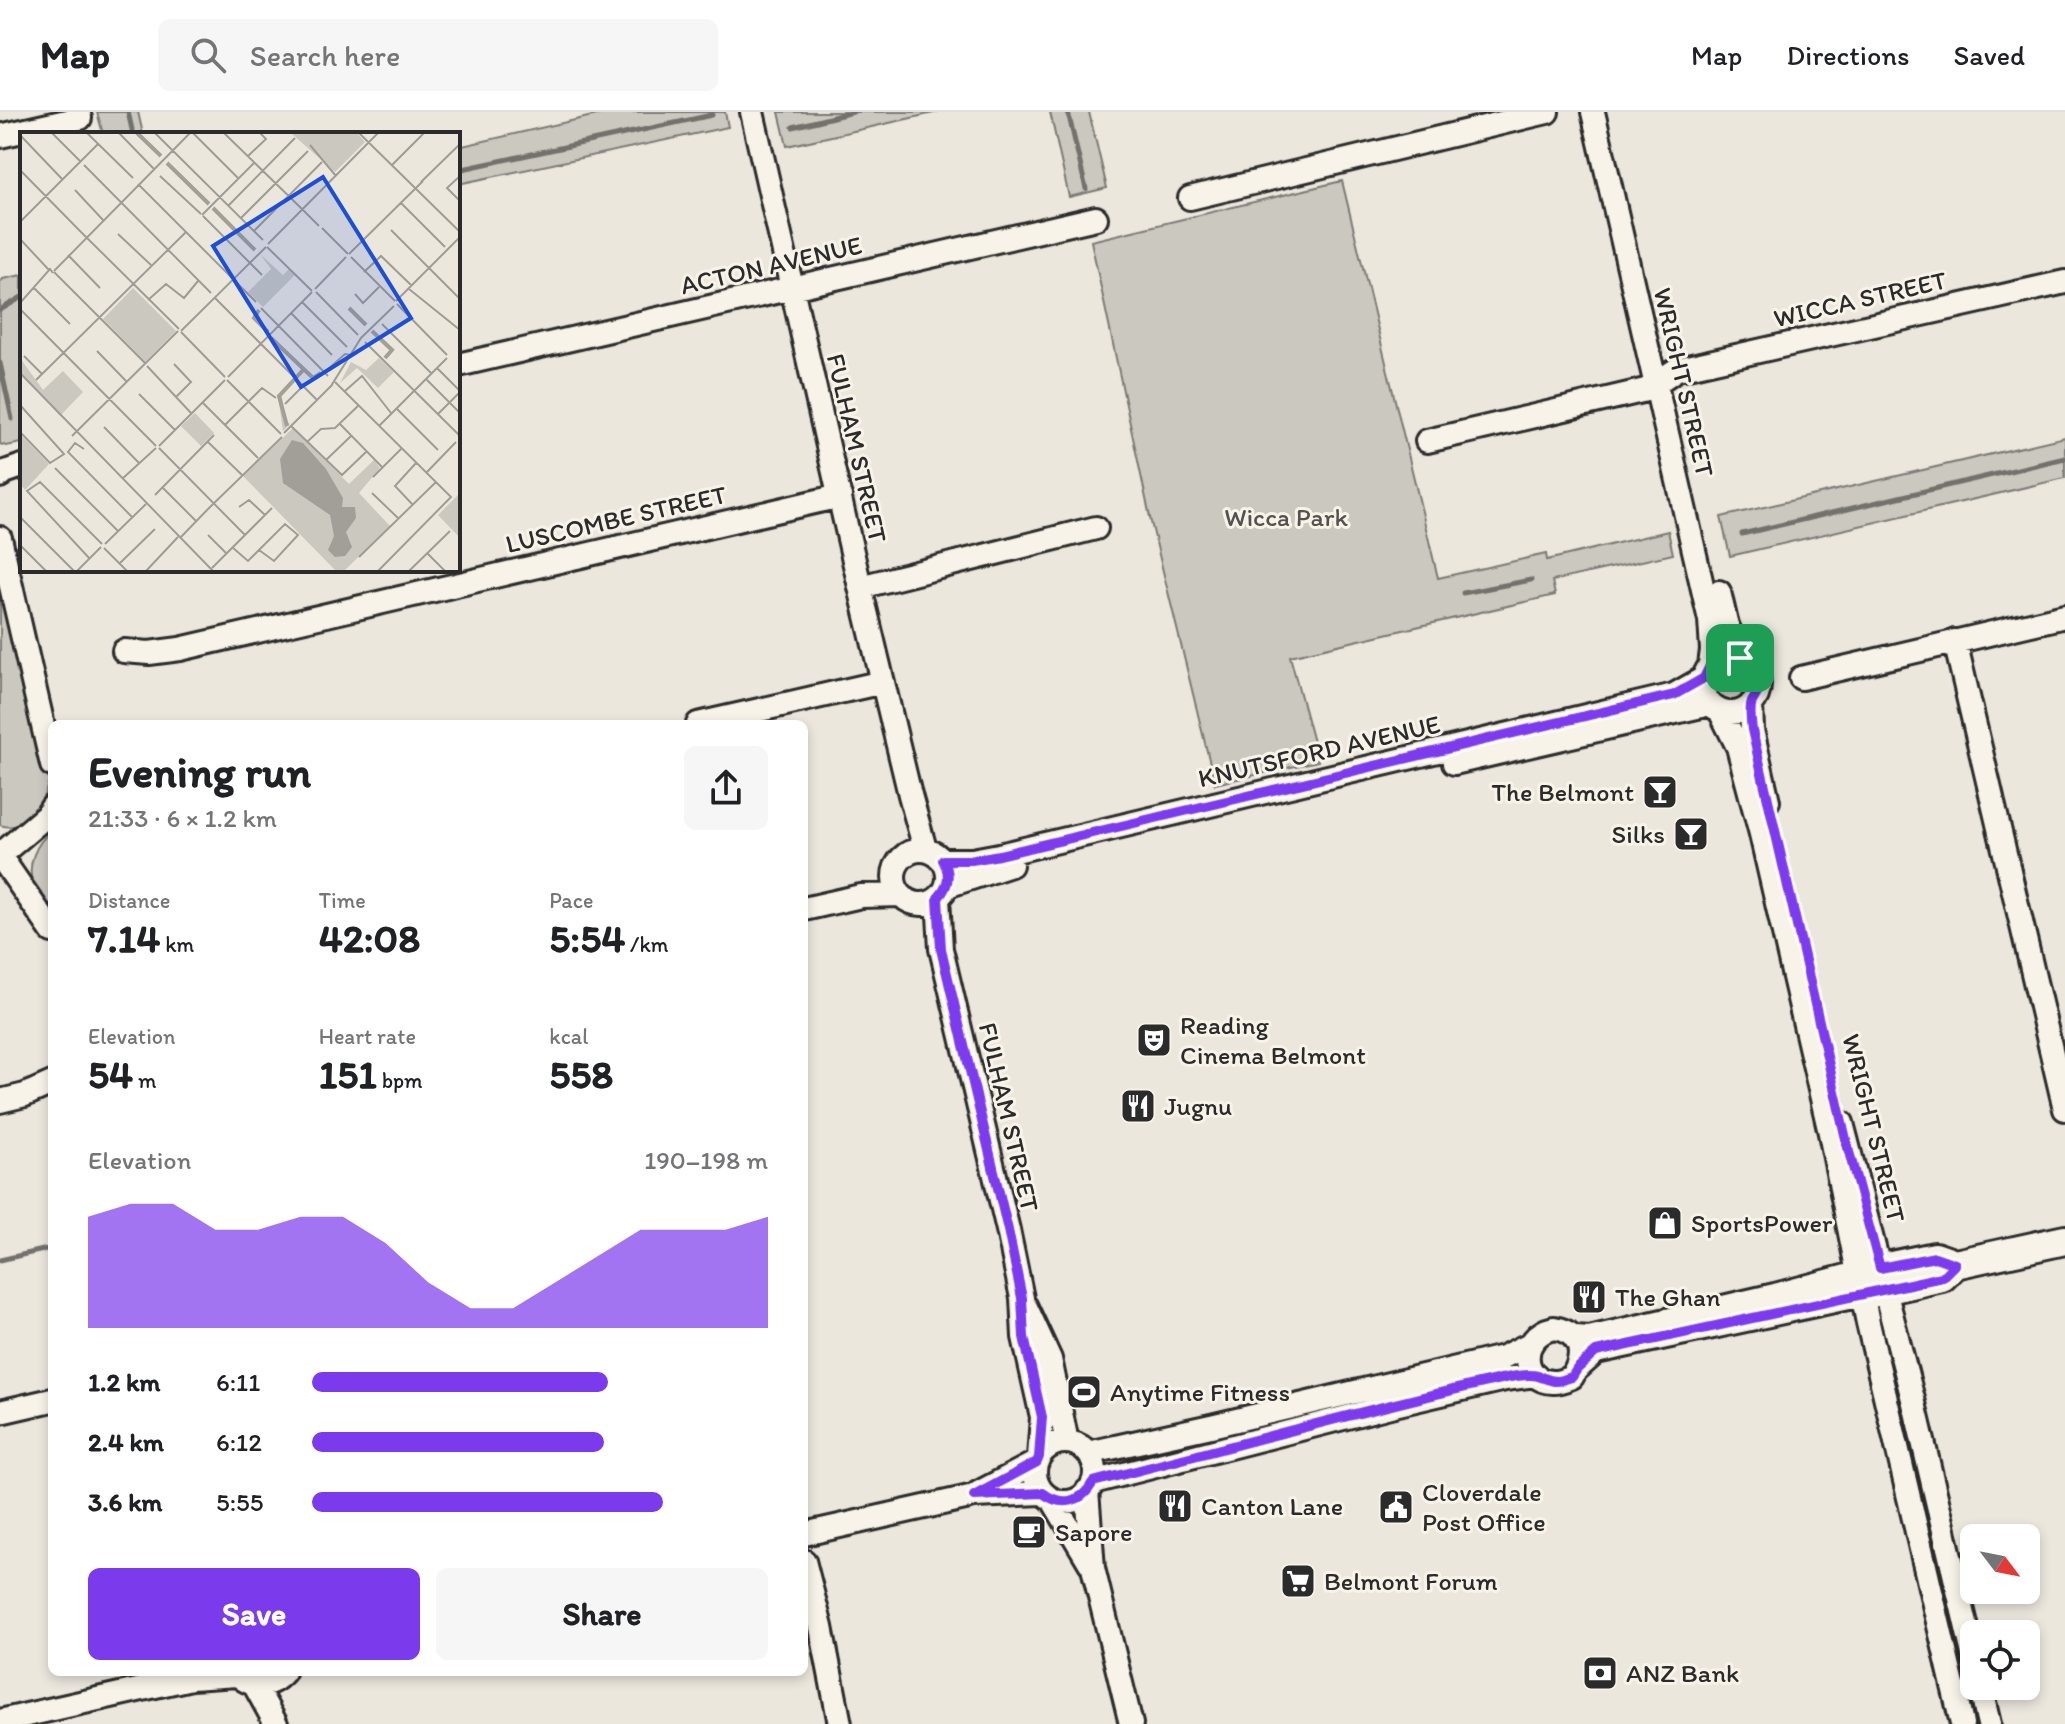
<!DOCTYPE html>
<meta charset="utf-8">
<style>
body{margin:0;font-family:Itim,sans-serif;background:#f6f6f6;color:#202124;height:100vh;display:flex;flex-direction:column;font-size:30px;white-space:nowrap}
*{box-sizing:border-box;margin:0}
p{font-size:26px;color:#757577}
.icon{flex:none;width:44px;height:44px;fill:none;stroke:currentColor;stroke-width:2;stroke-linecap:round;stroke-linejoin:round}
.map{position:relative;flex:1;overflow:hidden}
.side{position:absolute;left:48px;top:608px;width:760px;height:956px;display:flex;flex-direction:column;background:#fff;border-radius:12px;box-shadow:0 4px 12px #0003}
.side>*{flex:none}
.needle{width:52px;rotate:122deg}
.tools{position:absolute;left:1960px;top:1412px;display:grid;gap:16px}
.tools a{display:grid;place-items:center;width:80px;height:80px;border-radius:12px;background:#fff;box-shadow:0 4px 12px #0003;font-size:40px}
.pin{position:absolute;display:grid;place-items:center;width:68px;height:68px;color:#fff;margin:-34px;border-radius:16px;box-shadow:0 4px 12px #0006}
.round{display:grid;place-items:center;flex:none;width:84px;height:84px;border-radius:12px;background:#f6f6f6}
.headline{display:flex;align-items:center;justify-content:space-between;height:136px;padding:0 40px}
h1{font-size:44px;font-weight:700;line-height:60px}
.metrics{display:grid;grid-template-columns:repeat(3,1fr);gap:12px;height:136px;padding:8px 40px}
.metrics div{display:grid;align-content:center}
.metrics b{font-size:40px;font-weight:700}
.metrics small{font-size:22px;font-weight:400}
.metrics p{font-size:22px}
.chart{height:224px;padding:16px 40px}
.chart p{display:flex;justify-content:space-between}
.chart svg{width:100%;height:144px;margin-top:8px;fill:#7c3aed;opacity:.7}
.action{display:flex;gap:16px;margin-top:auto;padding:16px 40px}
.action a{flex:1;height:92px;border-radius:12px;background:#7c3aed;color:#fff;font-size:32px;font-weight:700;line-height:92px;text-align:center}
.action a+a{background:#f6f6f6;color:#202124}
ul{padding:0 40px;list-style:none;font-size:26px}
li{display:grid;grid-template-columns:128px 96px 1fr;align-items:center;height:60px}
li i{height:20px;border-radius:10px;background:#7c3aed}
header{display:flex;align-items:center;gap:48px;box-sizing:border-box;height:112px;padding:0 40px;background:#fff;border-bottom:2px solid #e0e0e0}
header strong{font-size:38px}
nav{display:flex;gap:44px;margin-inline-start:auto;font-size:28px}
.search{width:560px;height:72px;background:#f6f6f6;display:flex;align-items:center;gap:20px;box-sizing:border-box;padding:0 28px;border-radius:12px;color:#757577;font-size:30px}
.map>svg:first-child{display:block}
</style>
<header>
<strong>Map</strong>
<div class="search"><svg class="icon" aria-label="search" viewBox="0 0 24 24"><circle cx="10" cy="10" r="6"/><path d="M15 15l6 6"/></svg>Search here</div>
<nav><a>Map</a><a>Directions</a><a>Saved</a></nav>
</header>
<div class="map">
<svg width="2065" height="1612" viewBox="0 0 2065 1612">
<rect width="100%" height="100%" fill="#ebe7dd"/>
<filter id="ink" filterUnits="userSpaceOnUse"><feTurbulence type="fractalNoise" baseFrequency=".0125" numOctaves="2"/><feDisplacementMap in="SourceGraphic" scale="16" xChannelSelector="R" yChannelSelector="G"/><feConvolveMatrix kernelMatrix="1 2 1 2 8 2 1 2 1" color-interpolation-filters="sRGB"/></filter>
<g filter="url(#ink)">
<path fill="#cbc8bf" stroke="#7b7a75" stroke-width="2" d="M97 0H138L143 22H103Z
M610 0H725L728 15 458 72V35Z
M779 0H938L787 34Z
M1050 0H1089L1107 76 1069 85Z
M1342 69 1438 466 1546 442 1547 448 1668 419 1673 442 1552 469 1555 483 1290 544 1318 649 1215 672 1151 410 1091 129Z
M22 163V208L20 209 22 216V331L6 334 0 332V171L3 167Z
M2065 325V366L1730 444 1721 405Z
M0 459 49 668C44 690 27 722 0 713Z
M52 719V801C46 792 36 782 33 773 26 753 36 730 52 719Z"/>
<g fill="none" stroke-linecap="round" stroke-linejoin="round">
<path stroke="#72716c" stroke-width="5" d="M128 0 133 22
M1068 0 1086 77
M793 15 853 0
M458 58 712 3
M0 198 22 185
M0 251 12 307
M1742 422 2065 346
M1463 481 1531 468
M0 1148 52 1136"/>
<defs>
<path id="minor" d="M752 0 860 475 910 683 925 737
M1593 0 1710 508 1712 538 1710 554
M0 24 80 6
M1190 86 1547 0
M458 253 1096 106
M1427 329 1646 278 1677 257 1683 256 2065 170
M0 364 5 360 22 354
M0 426 52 653
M860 475 1096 416
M1719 480 1726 510 1740 546
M1955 529 2065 997
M124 539 149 541 180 537 840 384
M1703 573a28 28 0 1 1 56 0a28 28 0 1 1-56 0Z
M1801 566 2065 504
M1751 592 1752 618 1768 689
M1720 599 1738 635 1761 722 1830 1021 1868 1211 1962 1612
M698 612 883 570
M1454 651 1710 592
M894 765a27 27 0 1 1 54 0a27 27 0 1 1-54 0Z
M0 743 46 704 52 695
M0 744 52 819
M943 748H972L999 743 1674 583 1704 566
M947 774 1011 753
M938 786 941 837 1008 1118 1022 1186 1024 1225 1042 1305 1039 1345
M804 797 861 784 901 783
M0 989 25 983 52 971
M1842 1011 1914 1291 1974 1546
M1026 1195 1050 1247 1067 1330
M1554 1216C1582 1221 1586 1242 1572 1265 1567 1267 1559 1270 1554 1270 1521 1271 1517 1224 1554 1216Z
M1575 1225 1589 1226 1775 1183 1858 1161
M1577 1257 1596 1240 1862 1183
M0 1300 52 1288
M1035 1360a30 30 0 1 1 60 0a30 30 0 1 1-60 0Z
M1088 1341 1211 1314 1503 1245 1530 1232
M1093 1370 1394 1293 1505 1267 1536 1263
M1087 1379 1093 1456 1131 1612
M978 1381 1037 1350
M1052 1387 1090 1451
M804 1422 974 1384 1043 1381
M804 1449 821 1515 840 1612
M235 1560C250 1576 269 1577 284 1560
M254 1572 276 1612
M1980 1574 1989 1612
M0 1609 191 1566 237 1563"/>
<path id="major" d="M1858 1161 1935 1145 1955 1152
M1862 1183 1942 1165 1955 1152 2065 1128"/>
</defs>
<use href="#minor" stroke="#2b2b2b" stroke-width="28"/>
<use href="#major" stroke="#2b2b2b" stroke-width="34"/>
<use href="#minor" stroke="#f7f3e8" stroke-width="22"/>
<use href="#major" stroke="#f7f3e8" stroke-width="28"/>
</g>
</g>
<g fill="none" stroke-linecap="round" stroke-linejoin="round" filter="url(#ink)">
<defs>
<path id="route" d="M1732 545C1748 548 1761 560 1758 578 1757 583 1754 586 1752 590 1749 598 1751 610 1752 618L1848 1036 1880 1156 1935 1145 1955 1152 1942 1165 1596 1240 1577 1257 1572 1265C1553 1271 1556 1270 1538 1264 1528 1261 1511 1265 1501 1267 1364 1297 1229 1336 1093 1370 1082 1391 1061 1395 1043 1381L974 1384 1037 1350 1039 1345 1042 1305 1024 1225 1022 1186 1008 1118 941 837 938 786C949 774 951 762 943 748H972L999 743 1674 583 1704 566 1710 554 1716 549Z"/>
</defs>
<use href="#route" stroke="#fff" stroke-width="16"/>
<use href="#route" stroke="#7c3aed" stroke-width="10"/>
</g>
<defs>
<symbol id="bar-square" viewBox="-11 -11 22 22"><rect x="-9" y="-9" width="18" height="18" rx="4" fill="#2b2b2b" stroke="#f7f3e8"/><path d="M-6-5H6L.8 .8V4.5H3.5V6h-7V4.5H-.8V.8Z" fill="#fff"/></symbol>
<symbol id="theatre-square" viewBox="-11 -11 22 22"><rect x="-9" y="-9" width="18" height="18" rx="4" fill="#2b2b2b" stroke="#f7f3e8"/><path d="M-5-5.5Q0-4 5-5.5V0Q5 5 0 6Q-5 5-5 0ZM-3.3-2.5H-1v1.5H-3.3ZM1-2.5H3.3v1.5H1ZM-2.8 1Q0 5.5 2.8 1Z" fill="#fff"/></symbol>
<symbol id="restaurant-square" viewBox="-11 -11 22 22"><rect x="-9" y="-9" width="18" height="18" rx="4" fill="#2b2b2b" stroke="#f7f3e8"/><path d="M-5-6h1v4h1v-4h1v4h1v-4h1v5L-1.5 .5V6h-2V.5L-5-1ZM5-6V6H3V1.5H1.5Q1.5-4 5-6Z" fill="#fff"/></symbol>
<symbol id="shop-square" viewBox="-11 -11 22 22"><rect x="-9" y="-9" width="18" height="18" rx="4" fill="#2b2b2b" stroke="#f7f3e8"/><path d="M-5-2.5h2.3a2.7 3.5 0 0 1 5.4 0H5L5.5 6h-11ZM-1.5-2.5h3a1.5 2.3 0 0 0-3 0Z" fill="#fff"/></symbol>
<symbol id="stadium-square" viewBox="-11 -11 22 22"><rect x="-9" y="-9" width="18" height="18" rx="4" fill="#2b2b2b" stroke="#f7f3e8"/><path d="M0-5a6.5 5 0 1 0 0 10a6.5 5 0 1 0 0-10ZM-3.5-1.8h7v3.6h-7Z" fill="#fff"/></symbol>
<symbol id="civic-square" viewBox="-11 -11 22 22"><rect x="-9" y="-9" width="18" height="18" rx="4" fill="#2b2b2b" stroke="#f7f3e8"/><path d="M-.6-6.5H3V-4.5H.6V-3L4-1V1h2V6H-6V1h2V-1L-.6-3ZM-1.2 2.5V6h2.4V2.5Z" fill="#fff"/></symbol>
<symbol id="cafe-square" viewBox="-11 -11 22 22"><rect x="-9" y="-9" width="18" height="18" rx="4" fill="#2b2b2b" stroke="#f7f3e8"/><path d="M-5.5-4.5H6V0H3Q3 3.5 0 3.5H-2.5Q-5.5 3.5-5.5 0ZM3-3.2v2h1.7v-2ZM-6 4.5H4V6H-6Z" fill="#fff"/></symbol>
<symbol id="supermarket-square" viewBox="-11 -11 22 22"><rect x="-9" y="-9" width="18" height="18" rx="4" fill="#2b2b2b" stroke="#f7f3e8"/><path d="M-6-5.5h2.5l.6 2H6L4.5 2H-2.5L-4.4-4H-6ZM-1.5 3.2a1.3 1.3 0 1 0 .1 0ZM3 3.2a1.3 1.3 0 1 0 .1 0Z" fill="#fff"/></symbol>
<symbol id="bank-square" viewBox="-11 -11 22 22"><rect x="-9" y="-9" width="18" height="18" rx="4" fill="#2b2b2b" stroke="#f7f3e8"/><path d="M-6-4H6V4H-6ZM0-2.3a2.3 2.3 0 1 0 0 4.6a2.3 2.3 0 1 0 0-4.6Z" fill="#fff"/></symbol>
</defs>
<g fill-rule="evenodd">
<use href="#bar-square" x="1640" y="660" width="40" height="40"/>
<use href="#bar-square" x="1671" y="702" width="40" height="40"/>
<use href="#theatre-square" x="1134" y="908" width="40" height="40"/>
<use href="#restaurant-square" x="1118" y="974" width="40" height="40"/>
<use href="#shop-square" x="1645" y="1091" width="40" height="40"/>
<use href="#restaurant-square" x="1569" y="1165" width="40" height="40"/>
<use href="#stadium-square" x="1064" y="1260" width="40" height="40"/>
<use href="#restaurant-square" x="1155" y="1374" width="40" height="40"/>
<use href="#civic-square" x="1376" y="1375" width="40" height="40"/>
<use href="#cafe-square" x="1009" y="1400" width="40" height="40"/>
<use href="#supermarket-square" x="1278" y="1449" width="40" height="40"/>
<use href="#bank-square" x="1580" y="1541" width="40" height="40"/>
</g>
<g text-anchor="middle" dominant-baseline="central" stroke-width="6" stroke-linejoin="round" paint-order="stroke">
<g font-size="26" fill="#2b2b2b" stroke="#f7f3e8">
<text transform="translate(771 153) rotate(-13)">ACTON AVENUE</text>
<text transform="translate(1860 187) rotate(-13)">WICCA STREET</text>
<text transform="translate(1684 270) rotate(77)">WRIGHT STREET</text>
<text transform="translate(857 336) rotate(77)">FULHAM STREET</text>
<text transform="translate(616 407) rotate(-13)">LUSCOMBE STREET</text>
<text transform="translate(1319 639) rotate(-13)">KNUTSFORD AVENUE</text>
<text transform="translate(1009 1005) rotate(77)">FULHAM STREET</text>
<text transform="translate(1874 1016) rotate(76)">WRIGHT STREET</text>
</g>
<g font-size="26" fill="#535250" stroke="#f7f3e8">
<text x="1286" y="405">Wicca Park</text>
</g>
<g font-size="26" fill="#2b2b2b" stroke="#f7f3e8" text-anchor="start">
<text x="1634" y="680" text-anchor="end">The Belmont</text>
<text x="1665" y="722" text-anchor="end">Silks</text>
<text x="1180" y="913">Reading<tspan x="1180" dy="30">Cinema Belmont</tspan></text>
<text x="1164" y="994">Jugnu</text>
<text x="1691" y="1111">SportsPower</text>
<text x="1615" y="1185">The Ghan</text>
<text x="1110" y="1280">Anytime Fitness</text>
<text x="1422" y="1380">Cloverdale<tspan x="1422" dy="30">Post Office</tspan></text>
<text x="1201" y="1394">Canton Lane</text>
<text x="1055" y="1420">Sapore</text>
<text x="1324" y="1469">Belmont Forum</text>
<text x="1626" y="1561">ANZ Bank</text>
</g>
</g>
<g transform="translate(20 20)">
<rect width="440" height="440" fill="#ebe7dd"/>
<path d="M271 1H337L345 10 315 40ZM240 122 263 143 269 137 275 143 243 175 228 160 251 137ZM113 156 156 199 125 230 83 187ZM251 205 294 244 304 241 296 248 284 240 262 264 264 286 270 292 263 299 258 264 282 237ZM0 226 23 258 43 239 63 260 40 284 0 240ZM359 226 374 240 358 256 337 236 320 251 331 230 346 238ZM175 281 194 301 181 314 161 294ZM273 296 329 352 354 328 360 336 339 361 370 394 324 439H316L223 344ZM0 302 29 332 5 358 0 352ZM440 361V406L418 383Z" fill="#cbc8bf"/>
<path d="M272 308 283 311 306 337 323 366 322 375H335L336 386 326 400 332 415 325 424 315 425 308 418 314 404 310 383 263 351 260 327Z" fill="#a29f98"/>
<path fill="none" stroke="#a29f98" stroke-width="4" d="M117 1 141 24M147 31 189 72M193 76 235 118M329 176 346 193M239 178 234 186 248 200M352 199 372 218 365 226M251 206 293 246 301 241M267 294 259 264 284 237"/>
<path fill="none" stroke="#9e9c96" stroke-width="2" d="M32 1 61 30M67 1 113 46M99 1 134 37M135 1 243 108M173 1 218 46M204 1 282 77M339 1 440 100M0 3 43 48M290 13 316 44M228 24 246 7 240 1M64 33 191 161M372 33 404 1M0 38 61 100M140 44 181 82M440 44 427 56 440 69M401 50 440 12M118 52 236 170M55 58 83 88M381 71 425 115M208 74 275 6M282 77 299 94M182 83 234 31M183 84 242 143M221 86 288 19M0 90 78 12M302 96 328 122M371 98 440 167M234 99 302 30M61 100 159 197M98 102 131 133M0 107 29 138M248 112 358 1M247 115 292 159M329 122 403 49M48 123 80 156M331 125 375 169M34 139 170 1M34 140 125 231M344 140 361 124 392 154M14 156 50 192M295 157 326 125M389 157 440 198M296 160 338 203M335 162 343 171 359 155M194 165 273 244M128 168 146 152 164 166 178 149M376 169 440 105M282 170 327 215M0 171 30 137 33 141M377 172 427 223M241 176 308 244M0 177 136 314M271 181 312 223M362 192 411 241M161 199 246 115M161 200 205 245M345 210 440 304M77 219 107 250M4 224 22 242M154 232 171 250 156 265M127 234 171 281M417 236 440 259M306 239 325 222 332 223M0 241 193 439M208 245 292 160M406 247 440 281M16 248 166 100M207 248 261 302M278 249 297 268M315 250 431 365 358 439M311 254 341 206 374 174M325 259 342 244 371 281M119 262 155 298M183 271 238 326M265 272 283 254M0 273 44 322 30 331 0 300M376 276 418 318M418 282 440 260M320 292 362 335M205 293 242 256 256 266M271 294 322 343 347 319M359 294 427 226M84 295 120 332M264 301 313 252M52 304 158 199M188 310 222 343M287 310 301 297 315 296 339 273M139 314 205 248M139 316 225 403M64 317 55 311 48 320 112 385M306 328 331 304M35 336 98 399M407 340 436 310M353 345 382 316M102 347 136 316M142 355 176 389M352 361 379 387M135 363 194 303M393 373 375 354 396 331M219 375 229 368 245 383M189 376 262 305M0 385 54 439M188 403 206 421M160 406 189 376M85 412 126 372M0 413 26 439M212 415 228 429 265 392 278 403 254 429 239 418M84 416 107 439M407 421 425 439M339 425 416 350M70 427 7 359 20 350 82 412M99 432 135 397M192 436 252 376M57 439 81 415M126 439 158 405M389 439 430 399"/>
<path fill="#1d4ed8" fill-opacity="0.15" stroke="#1d4ed8" stroke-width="4" d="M303 45 391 186 281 255 193 114Z"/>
<rect width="440" height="440" fill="none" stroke="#2b2b2b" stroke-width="4"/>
</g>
</svg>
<div class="tools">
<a><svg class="needle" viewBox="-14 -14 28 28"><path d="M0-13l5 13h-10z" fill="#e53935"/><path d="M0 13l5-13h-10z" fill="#757577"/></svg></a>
<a><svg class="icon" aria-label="locate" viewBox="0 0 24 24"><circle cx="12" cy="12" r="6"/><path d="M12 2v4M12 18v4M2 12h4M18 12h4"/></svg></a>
</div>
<div class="pin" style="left:1740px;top:546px;background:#1e9e55"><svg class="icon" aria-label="arrive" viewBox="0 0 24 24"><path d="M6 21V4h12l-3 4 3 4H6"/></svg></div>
<section class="side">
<div class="headline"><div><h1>Evening run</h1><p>21:33 · 6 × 1.2 km</p></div><a class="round"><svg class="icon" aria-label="share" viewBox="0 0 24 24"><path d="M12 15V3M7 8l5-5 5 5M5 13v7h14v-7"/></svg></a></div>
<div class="metrics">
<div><p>Distance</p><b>7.14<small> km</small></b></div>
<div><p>Time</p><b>42:08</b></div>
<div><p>Pace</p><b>5:54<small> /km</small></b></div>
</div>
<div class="metrics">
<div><p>Elevation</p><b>54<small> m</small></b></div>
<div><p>Heart rate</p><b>151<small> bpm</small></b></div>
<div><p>kcal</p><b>558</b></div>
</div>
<div class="chart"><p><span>Elevation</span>190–198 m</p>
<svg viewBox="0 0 160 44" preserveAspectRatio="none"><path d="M0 44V10L10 6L20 6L30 14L40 14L50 10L60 10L70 18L80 30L90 38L100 38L110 30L120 22L130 14L140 14L150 14L160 10V44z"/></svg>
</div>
<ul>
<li><b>1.2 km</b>6:11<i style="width:65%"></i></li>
<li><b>2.4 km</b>6:12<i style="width:64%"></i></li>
<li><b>3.6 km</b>5:55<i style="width:77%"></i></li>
</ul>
<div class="action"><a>Save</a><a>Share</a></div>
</section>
</div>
